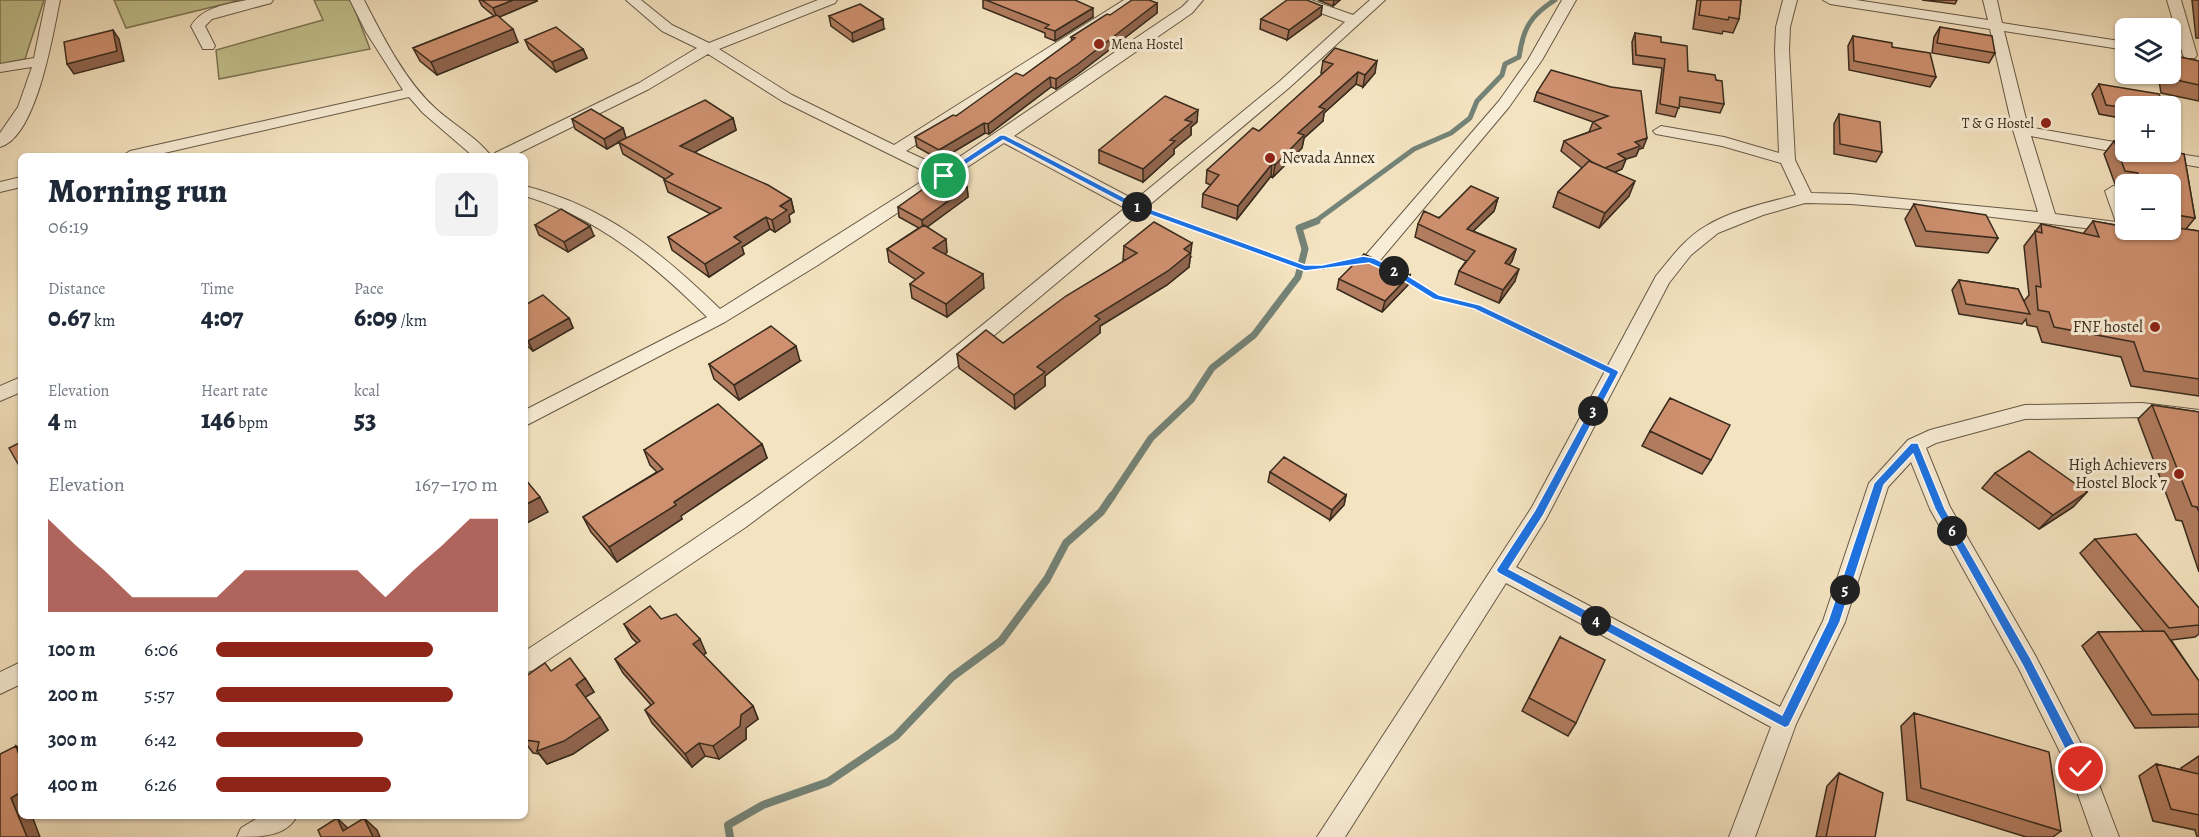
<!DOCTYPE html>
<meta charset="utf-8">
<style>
body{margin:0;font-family:Alegreya,serif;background:#f2f2f3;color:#1f2937;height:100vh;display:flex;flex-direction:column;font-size:22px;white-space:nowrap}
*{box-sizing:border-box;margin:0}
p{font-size:20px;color:#747a83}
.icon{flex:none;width:33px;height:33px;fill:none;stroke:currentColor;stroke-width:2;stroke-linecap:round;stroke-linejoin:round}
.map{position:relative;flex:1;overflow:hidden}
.details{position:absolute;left:18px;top:153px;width:510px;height:666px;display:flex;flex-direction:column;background:#fff;border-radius:9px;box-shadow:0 2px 4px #0004}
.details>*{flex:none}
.buttons{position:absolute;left:2115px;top:18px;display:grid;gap:12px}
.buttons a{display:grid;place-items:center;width:66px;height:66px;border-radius:9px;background:#fff;box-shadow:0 2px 4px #0004;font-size:30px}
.pin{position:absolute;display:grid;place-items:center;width:51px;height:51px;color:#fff;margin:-26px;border:3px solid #fff;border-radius:50%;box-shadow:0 2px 6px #0007}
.km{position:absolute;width:30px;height:30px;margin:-15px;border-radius:50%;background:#222;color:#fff;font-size:16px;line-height:30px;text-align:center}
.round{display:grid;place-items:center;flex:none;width:63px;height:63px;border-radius:9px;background:#f2f2f3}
.summary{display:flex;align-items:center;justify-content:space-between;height:102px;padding:0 30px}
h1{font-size:33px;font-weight:800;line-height:45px}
.metrics{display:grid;grid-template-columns:repeat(3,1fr);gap:9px;height:102px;padding:6px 30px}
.metrics div{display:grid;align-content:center}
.metrics b{font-size:26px;font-weight:800}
.metrics small{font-size:16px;font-weight:400}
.metrics p{font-size:16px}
.chart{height:168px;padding:12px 30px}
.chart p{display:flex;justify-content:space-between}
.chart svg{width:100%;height:108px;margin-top:6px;fill:#8f2418;opacity:.7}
ul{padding:0 30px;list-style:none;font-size:20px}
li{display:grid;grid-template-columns:96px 72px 1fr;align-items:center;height:45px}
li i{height:15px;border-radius:8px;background:#8f2418}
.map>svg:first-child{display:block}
</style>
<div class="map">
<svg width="2199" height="837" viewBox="0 0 2199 837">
<rect width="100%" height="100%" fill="#f4e3c0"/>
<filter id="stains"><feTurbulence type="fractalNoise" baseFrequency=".00333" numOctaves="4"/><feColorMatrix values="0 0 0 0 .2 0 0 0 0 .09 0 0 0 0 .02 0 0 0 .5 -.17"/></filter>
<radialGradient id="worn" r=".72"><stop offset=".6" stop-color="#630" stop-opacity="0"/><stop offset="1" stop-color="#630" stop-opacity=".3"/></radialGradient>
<path fill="#c2c18d" stroke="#7d7655" stroke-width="1.5" d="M0 0H44L25 59 0 64Z
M114 0H241L126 28Z
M314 0H351L370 49 219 79 216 50 323 20Z"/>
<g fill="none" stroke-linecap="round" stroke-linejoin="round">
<path stroke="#748377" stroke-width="5" d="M1313 223 1414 149 1451 133 1470 118 1477 101 1502 75 1505 64 1519 57C1523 28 1531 15 1555 0"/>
<path stroke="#748377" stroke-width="7" d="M1111 498 1151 438 1191 400 1212 368 1254 335 1298 277 1305 249 1299 228 1317 221"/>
<path stroke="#748377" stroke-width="8" d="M730 837 728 825 763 805 828 782 896 736 952 677 1001 641 1047 579 1066 543 1101 512 1112 496"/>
<defs>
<path id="minor" d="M46 0H60C53 33 37 137 0 147V133L18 107 32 67 0 72V64L34 58Z
M247 0H273L271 3 212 19 205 26 215 46 213 49H203L191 26C202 7 228 4 247 0Z
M350 0H364C382 35 405 81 435 108 452 124 477 137 491 156H473L423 113 409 97 151 156H122L130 151 403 90 366 32Z
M626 0H641L672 25 709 43 818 0H837L835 3 719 49 792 95 894 145 1124 0H1140L906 151 943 168 1182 7 1189 0H1203L1192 13 1014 136 1135 200 1280 81 1345 22 1294 3 1292 0H1311L1353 15 1370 0H1385L1290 87 960 364 859 443 746 527 533 670 525 673V651C633 580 741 510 845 433 941 361 1032 284 1125 208L1004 143 818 265 725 322 525 426V410L707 317C653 264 599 218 525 196V186C607 207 661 252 720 309L932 175 782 101 708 54 649 89 513 156H493L495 153 639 83 697 48 662 31Z
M1562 0H1576L1542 60 1509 107 1377 264H1365L1362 260 1365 256 1499 101 1528 60Z
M1783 0H1797L1790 27 1789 50 1795 160 1811 193 1851 194 2038 212 2013 130 1990 29 1830 4 1823 0H1856L1988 20 1983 0H1997L2002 23 2126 42V50L2004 31 2028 127 2126 144V152H2132L2126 154 2031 136 2055 214 2116 222 2105 191 2113 186 2126 188V230H2133L2126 233 1967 214 1851 204 1805 203 1763 215 1718 233 1691 255 1669 283 1546 519 1516 567 1780 707 1823 621 1869 483 1908 440 1930 430 2025 405 2142 403 2199 410V424L2142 417 2025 419 1936 443 1926 448 1950 507 2035 655 2090 761 2119 837H2093L2070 772 2019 669 1930 509 1911 462 1888 487 1845 622 1796 724 1755 837H1729L1771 727 1506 583 1345 837H1317L1532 507 1656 276C1671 258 1685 238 1706 226 1732 210 1766 203 1796 195L1781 163 1722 146 1656 134 1653 131 1661 126 1724 137 1779 153 1775 50 1776 27Z
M2167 0H2181L2197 55 2195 58H2185L2183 55Z
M2133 152H2165L2199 157V167L2141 157Z
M21 177V187L0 192V182Z
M21 377V392L0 401V386Z
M21 662V684L0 694V672Z
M261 816H297C286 837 260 837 237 837L241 828Z"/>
</defs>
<use href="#minor" stroke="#675946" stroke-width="2"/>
<path stroke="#382b1d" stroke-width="3" stroke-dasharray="1.5 2" stroke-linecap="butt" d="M1153 214 1178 223"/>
<path stroke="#382b1d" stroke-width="4" stroke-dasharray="1.5 3" stroke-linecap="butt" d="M1173 221 1305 268H1322L1354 261
M1405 278 1436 297 1477 307 1597 364"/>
<use href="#minor" fill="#f8edd6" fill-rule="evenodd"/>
</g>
<path fill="#b17c5f" stroke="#382b1d" stroke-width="1.5" d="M479 0H537V1L499 17 518 42 437 75 420 61 413 48 494 16 482 6Z
M983 0H1075L1093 17 1055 41 1045 37V33L983 8Z
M1318 0H1340L1333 6Z
M1697 0H1741L1739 19 1733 33 1723 31 1722 34 1693 29Z
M1922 0H1957L1955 4Z
M2192 0H2199V38H2196Z
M1157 3V13L1078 74 1056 89 1051 87 989 134 985 133 940 160 917 147 915 137 956 116 1023 76 1072 41 1071 37 1110 15Z
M1322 6 1321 15 1287 40 1260 29 1261 19Z
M829 16 884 29 853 42 831 26Z
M1940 27 1995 53 1989 63 1932 53 1934 37Z
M1635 33 1661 42 1688 71 1716 80 1724 104 1720 113 1679 106 1675 117 1656 113 1662 68 1633 64 1632 42Z
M1853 36 1892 47 1936 77 1930 87 1849 70 1848 46Z
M525 40 583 49 587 58 556 72 529 49Z
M2170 55 2199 61V101L2161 93 2158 74H2170Z
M1323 61 1375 73 1363 87 1356 84 1324 113 1323 121 1304 138 1302 148 1273 177 1271 176 1237 219 1202 207 1203 194 1211 185 1206 183 1207 170 1259 131 1323 74 1321 73Z
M2099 84 2126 106V119L2099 114 2092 94Z
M1611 87 1643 148 1639 149 1636 156 1626 159 1622 169 1615 172 1629 196 1599 228 1553 207 1558 192 1582 168 1561 151 1564 141 1589 132 1593 122 1534 101 1537 92Z
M1839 114 1882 152 1876 162 1834 154V124Z
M733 118 736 130 694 152 791 199 794 212 789 215 790 222 775 232 770 229 742 247 744 254 709 277 672 250 668 237 711 214 668 192 664 180 665 179 623 154 619 142 607 149 575 129 572 119 623 128 626 138Z
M1197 122 1191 127V135L1174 149V154L1143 182 1099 163V150Z
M2114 141 2126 143V152H2170L2184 154 2195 218 2186 229 2199 231V396L2131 386 2121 357 2042 342 2037 327 2027 325 2026 319 2022 324 1959 314 1952 290 1959 280 2018 289 2025 303 2024 301 2029 295 2024 246 2041 224 2083 234 2093 221 2126 227V230H2136L2143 231 2145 230H2170V184H2126V186L2115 184 2104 154Z
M967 187 968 197 927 227 947 252 945 254 984 288 947 317 912 298 910 284 916 280 889 262 887 249 919 228 899 217 898 207Z
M1498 198 1494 211 1473 231 1516 249 1512 261 1509 265 1515 281 1499 303 1455 284 1459 271 1466 261 1415 237 1418 224Z
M1914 204 1998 238 1988 253 1916 246 1905 219Z
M535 225 594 236 568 252 539 235Z
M1124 246 1191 257 1190 258 1189 267 1167 285 1100 326V333L1045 376V386L1015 409 959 368 957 354 1003 343 1125 260H1123Z
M1410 275 1408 285 1382 312 1337 289 1339 279Z
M525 305 569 318 573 328 533 351 525 344Z
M800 361 739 400 714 379 709 364Z
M2152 405 2199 412V572L2182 521 2176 520 2138 419Z
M1650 431 1711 460 1702 474 1642 446Z
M762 444 767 458 681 516 682 519 617 562 591 532 583 517 657 472 650 465 644 450Z
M1270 472 1346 495 1344 505 1330 520 1268 482Z
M1995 473 2087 492 2073 507 2039 529 1982 488Z
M2095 539 2199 608V634L2195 637 2171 640 2199 681V727L2135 728 2082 646 2098 632H2144L2080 553Z
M661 619 706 653 703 655 753 706 758 719 746 728V739L719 759 705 756 692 767 652 723 645 710 651 705 623 673 615 659 637 643 632 638 624 624Z
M1560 637 1576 723 1568 736 1522 711Z
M551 671 585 678 594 692 585 697 600 717 608 730 573 754 547 764 539 754 533 753 525 742V677Z
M1914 713 2061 831 2053 837H2026L1907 800 1901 726Z
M2199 756V837H2197L2195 830 2153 821 2139 776 2156 764 2182 770 2181 768Z
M1839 773 1875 837H1816L1827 786Z"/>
<path fill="#90654e" stroke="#382b1d" stroke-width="1.5" d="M513 0H537V1L497 18 493 8Z
M1334 0H1340L1333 6Z
M1157 3V13L1078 74 1056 89V79Z
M1322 6 1321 15 1287 40 1289 30Z
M1093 8V17L1055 41V31Z
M883 19 884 29 853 42 852 33Z
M513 29 518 42 437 75 431 62Z
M113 30 119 39 124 61 74 74 67 64Z
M583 49 587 58 556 72 552 62Z
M1377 61 1375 73 1363 87 1365 75Z
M1358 72 1356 84 1324 113 1323 121 1304 138 1302 148 1273 177 1275 165 1298 133 1319 107Z
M1050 77 1051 87 989 134 988 124Z
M1198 110 1197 122 1191 127V135L1174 149V154L1143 182V169L1170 140 1185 120Z
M733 118 736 130 684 158 680 146Z
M984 123 985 133 940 160 939 150Z
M623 128 626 138 607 149 604 139Z
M1647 138 1643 148 1639 149 1636 156 1626 159 1622 169 1598 180 1601 170 1618 154 1635 142Z
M1272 164 1271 176 1237 219 1238 206Z
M1635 181 1629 196 1599 228 1605 213Z
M967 187 968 197 923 230 922 220Z
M1498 198 1494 211 1463 241 1467 229Z
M791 199 794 212 789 215 790 222 775 232 772 220 780 206Z
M766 217 770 229 742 247 744 254 709 277 705 264 734 237Z
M590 226 594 236 568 252 564 242Z
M946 239 947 252 935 261 933 248Z
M1192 243 1189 267 1167 285 1100 326V333L1045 376V386L1015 409 1014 395 1037 367 1095 316Z
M1516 249 1512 261 1501 276 1505 263Z
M1519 269 1515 281 1499 303 1503 290Z
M983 274 984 288 947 317 946 304Z
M1410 275 1408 285 1382 312 1385 301Z
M569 318 573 328 533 351 528 341Z
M796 346 800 361 739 400 734 385Z
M762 444 767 458 681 516 682 519 617 562 609 547 674 502Z
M2087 492 2073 507 2039 529 2053 515Z
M1346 495 1344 505 1330 520 1332 510Z
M540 497 548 512 525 524V505Z
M700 639 706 653 699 658 693 644Z
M585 678 594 692 584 698 576 685Z
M753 706 758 719 746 728V739L719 759 713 746 741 715Z
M600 717 608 730 573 754 547 764 537 751Z
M699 743 705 756 692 767 685 754Z
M16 746 21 749V761Z
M21 792V816H32L40 837H27L11 798Z
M337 818 350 830 343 831Z
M364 818 377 830 380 837H373Z"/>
<path fill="#ce906f" stroke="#382b1d" stroke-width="1.5" d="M482 0H513L493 8Z
M986 0H1075L1093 8 1055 31 1045 28 1049 25Z
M1132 0H1149L1157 3 1078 64 1056 79 1050 77 988 124 984 123 939 150 915 137 953 115 956 116 1016 73 1023 76 1075 38 1071 37 1107 14 1110 15Z
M1287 0H1307L1322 6 1289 30 1261 19Z
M1701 0H1741L1739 19 1729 17 1728 20 1699 15Z
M860 4 883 19 852 33 829 16Z
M497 15 513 29 431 62 413 48Z
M556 27 583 49 552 62 525 40Z
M1940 27 1992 36 1995 53 1937 43Z
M113 30 117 51 67 64 64 42Z
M1635 33 1661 37V42L1687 46 1688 71 1715 75 1716 80 1722 81 1724 104 1680 97 1679 108 1660 104 1665 59 1636 55Z
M1853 36 1892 43V47L1930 53 1936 77 1854 61Z
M1335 48 1377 61 1365 75 1358 72 1319 107 1325 109 1298 133 1304 135 1275 165 1272 164 1238 206 1203 194 1219 175 1207 170 1253 128 1259 131 1333 64 1323 61Z
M2170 55 2199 61V85L2172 79 2170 71Z
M1551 70 1611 87 1641 91 1647 138 1635 142 1640 146 1618 154 1626 159 1605 168 1592 162 1564 141 1601 128 1593 122 1608 116 1537 92Z
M2099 84 2159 94 2164 106H2126V108L2106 105Z
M1165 96 1198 110 1185 120 1192 122 1170 140 1175 141 1143 169 1099 150Z
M705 100 733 118 680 146 768 185 791 199 780 206 787 210 772 220 766 217 734 237 741 242 705 264 668 237 721 208 664 180 673 174 618 142Z
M591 109 623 128 604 139 572 119Z
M1839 114 1880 122 1882 152 1840 144Z
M2114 141 2126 143V152H2170L2184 154 2195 218 2170 214V184H2138V173L2125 171Z
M1589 161 1635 181 1605 213 1558 192Z
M943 175 967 187 922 220 898 207Z
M1471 186 1498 198 1467 229 1516 249 1505 263 1519 269 1503 290 1459 271 1475 251 1418 224 1424 211 1439 218Z
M1914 204 1986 215 1998 238 1926 231Z
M561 209 590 226 564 242 535 225Z
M2093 221 2126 227V230H2136L2153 233 2152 230H2170V227L2199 231V379L2144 371 2134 342 2054 327 2049 312 2038 310 2036 286 2041 287 2035 231 2042 233 2041 224 2099 237Z
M1154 222 1192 243 1184 249 1190 253 1168 271 1095 316 1100 319 1037 367 1045 372 1014 395 957 354 986 330 1003 343 1066 296 1137 253 1124 246Z
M924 225 946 239 933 248 983 274 946 304 910 284 924 273 887 249Z
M1364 254 1410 275 1385 301 1339 279Z
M1959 280 2018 289 2030 314 1966 304Z
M543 295 569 318 528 341 525 338V305Z
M771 326 796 346 734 385 709 364Z
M1670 398 1730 425 1711 460 1650 431Z
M718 404 762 444 674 502 676 505 609 547 583 517 663 469 644 450Z
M2152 405 2199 412V512L2197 507 2192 506Z
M21 442V469L9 448Z
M2029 451 2087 492 2053 515 1995 473Z
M1284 457 1346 495 1332 510 1270 472Z
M525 479 540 497 525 505Z
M2136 534 2199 608V625L2169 628 2095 539Z
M650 606 661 619 676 614 700 639 693 644 753 706 741 715 740 726 713 746 699 743 685 754 645 710 654 703 615 659 640 641 624 624Z
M2164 631 2199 681V714L2152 715 2098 632Z
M1560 637 1605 660 1576 723 1529 698Z
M570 658 585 678 576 685 600 717 564 741 537 751 539 742 525 740V677L545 663 551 671Z
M1914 713 2049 752 2061 831 1921 788Z
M16 746 21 761V792L11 798 27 837H0V754Z
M2156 764 2199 774V815L2171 809Z
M1839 773 1883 793 1875 837H1826Z
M337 818 343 831 364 818 373 837H321L318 830Z"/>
<path fill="#1a73e8" stroke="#fff" stroke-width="1.5" d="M1000 135H1005L1139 205 1305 265H1322L1363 256 1374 258 1399 270 1439 295 1480 305 1617 370 1619 372 1543 516 1509 569 1782 715 1828 621 1874 483 1911 443H1918L1945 509 2031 659 2086 765V773H2077L2023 666 1935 509 1913 454 1884 485 1840 622 1789 726 1785 728 1498 573 1496 570 1535 510 1609 374 1474 309 1433 299 1393 274 1369 263 1305 271 1134 209 1003 140 947 177H941V174Z"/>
<g fill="#8f2418" stroke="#f8edd6" stroke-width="2">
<circle cx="1099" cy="44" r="6"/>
<circle cx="2046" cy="123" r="6"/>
<circle cx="1270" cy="158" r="6"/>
<circle cx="2155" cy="327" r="6"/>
<circle cx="2179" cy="474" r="6"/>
</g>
<g text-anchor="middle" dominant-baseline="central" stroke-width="6" stroke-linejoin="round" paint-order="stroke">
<g font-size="14" fill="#382b1d" stroke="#f8edd6" text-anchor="start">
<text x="1111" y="44">Mena Hostel</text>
<text x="2034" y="123" text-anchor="end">T &amp; G Hostel</text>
</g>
<g font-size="16" fill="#382b1d" stroke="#f8edd6" text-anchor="end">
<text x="1282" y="158" text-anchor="start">Nevada Annex</text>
<text x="2143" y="327">FNF hostel</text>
<text x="2167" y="465">High Achievers<tspan x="2167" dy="18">Hostel Block 7</tspan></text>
</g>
</g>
<rect width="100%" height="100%" filter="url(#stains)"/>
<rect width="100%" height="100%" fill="url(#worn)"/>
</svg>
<div class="buttons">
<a><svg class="icon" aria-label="layers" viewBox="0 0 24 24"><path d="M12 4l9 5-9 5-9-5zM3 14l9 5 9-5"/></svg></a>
<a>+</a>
<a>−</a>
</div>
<div class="pin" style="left:944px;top:176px;background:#1e9e55"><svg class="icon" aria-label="arrive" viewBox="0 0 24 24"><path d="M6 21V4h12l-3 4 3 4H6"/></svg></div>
<div class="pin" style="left:2081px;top:769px;background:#d93025"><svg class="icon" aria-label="check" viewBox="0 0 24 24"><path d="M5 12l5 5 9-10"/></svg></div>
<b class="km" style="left:1137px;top:207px">1</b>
<b class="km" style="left:1394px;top:271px">2</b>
<b class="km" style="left:1593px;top:411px">3</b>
<b class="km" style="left:1596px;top:621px">4</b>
<b class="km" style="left:1845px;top:590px">5</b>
<b class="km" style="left:1952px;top:531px">6</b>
<section class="details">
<div class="summary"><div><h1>Morning run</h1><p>06:19</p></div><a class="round"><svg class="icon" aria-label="share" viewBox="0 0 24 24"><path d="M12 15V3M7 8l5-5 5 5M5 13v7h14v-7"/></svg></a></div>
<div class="metrics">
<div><p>Distance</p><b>0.67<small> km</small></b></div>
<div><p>Time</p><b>4:07</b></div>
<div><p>Pace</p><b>6:09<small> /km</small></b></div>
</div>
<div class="metrics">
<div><p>Elevation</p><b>4<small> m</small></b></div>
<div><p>Heart rate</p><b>146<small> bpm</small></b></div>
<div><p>kcal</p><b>53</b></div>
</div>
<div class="chart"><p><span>Elevation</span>167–170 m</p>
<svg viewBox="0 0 160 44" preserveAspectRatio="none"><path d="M0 44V6L10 17L20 27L30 38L40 38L50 38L60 38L70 27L80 27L90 27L100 27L110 27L120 38L130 27L140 17L150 6L160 6V44z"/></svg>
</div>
<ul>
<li><b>100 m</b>6:06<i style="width:77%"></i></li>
<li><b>200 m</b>5:57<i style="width:84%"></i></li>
<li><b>300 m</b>6:42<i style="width:52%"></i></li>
<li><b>400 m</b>6:26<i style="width:62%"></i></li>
</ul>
</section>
</div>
